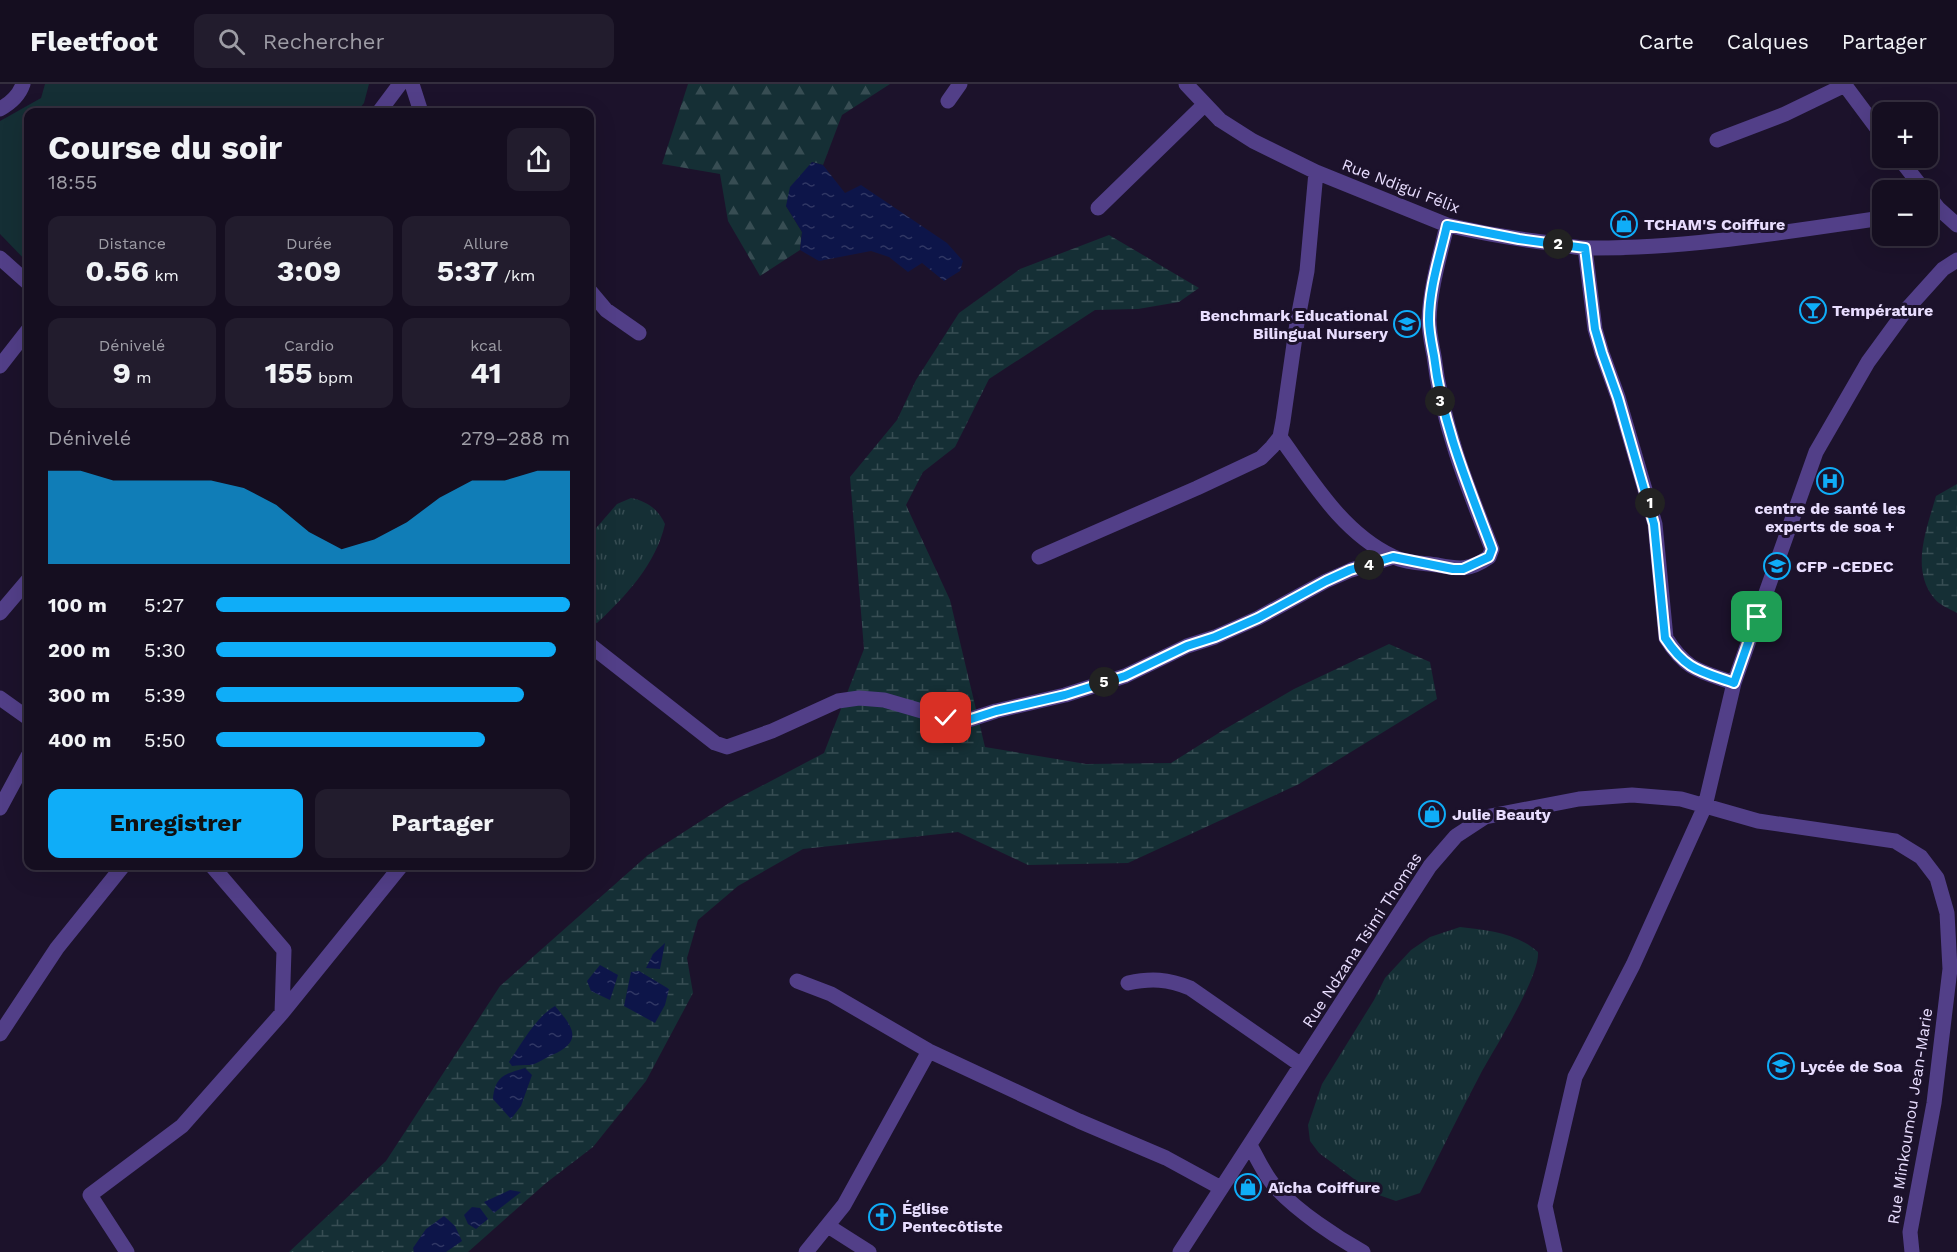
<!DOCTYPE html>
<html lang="fr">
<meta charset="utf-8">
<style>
body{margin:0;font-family:"Work Sans",sans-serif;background:#221c2d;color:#f1f3f6;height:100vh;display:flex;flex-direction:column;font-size:22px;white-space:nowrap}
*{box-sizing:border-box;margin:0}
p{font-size:20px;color:#9d9ca5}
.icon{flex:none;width:33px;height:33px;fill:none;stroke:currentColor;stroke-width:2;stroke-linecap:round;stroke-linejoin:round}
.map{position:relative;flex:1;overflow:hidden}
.details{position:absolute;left:24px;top:24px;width:570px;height:762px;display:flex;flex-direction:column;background:#150e20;border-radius:12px;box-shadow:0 6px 24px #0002,0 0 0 2px #342e3e}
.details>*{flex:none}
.tools{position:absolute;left:1872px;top:18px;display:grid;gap:12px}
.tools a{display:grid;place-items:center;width:66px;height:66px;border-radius:12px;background:#150e20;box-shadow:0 6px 24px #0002,0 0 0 2px #342e3e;font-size:30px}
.pin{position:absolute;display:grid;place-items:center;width:51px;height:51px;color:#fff;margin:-26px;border-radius:12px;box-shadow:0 3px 9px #0006}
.km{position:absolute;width:30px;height:30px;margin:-15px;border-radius:50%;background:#222;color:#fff;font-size:16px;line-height:30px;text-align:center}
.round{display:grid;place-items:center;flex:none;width:63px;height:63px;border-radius:12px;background:#221c2d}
.overview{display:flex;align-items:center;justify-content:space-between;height:102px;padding:0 24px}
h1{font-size:33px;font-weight:700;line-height:45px}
.metrics{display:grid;grid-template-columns:repeat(3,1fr);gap:9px;height:102px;padding:6px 24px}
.metrics div{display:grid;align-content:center;border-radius:12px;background:#221c2d;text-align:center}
.metrics b{font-size:30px;font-weight:700}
.metrics small{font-size:16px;font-weight:400}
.metrics p{font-size:16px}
.chart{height:168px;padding:12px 24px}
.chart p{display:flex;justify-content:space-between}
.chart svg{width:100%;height:108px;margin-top:6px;fill:#0fadf8;opacity:.7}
.primary-button{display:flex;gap:12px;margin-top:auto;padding:12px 24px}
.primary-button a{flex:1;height:69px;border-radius:12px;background:#0fadf8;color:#111;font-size:24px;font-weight:700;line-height:69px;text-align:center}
.primary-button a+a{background:#221c2d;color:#f1f3f6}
ul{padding:0 24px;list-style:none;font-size:20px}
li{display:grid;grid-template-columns:96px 72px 1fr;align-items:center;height:45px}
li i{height:15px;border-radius:8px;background:#0fadf8}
header{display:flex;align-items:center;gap:36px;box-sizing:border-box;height:84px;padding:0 30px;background:#150e20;border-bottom:2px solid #342e3e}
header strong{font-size:28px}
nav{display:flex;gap:33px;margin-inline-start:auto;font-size:21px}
.search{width:420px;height:54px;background:#221c2d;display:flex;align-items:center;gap:15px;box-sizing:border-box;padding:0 21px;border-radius:12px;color:#9d9ca5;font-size:22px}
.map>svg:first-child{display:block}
</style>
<header>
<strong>Fleetfoot</strong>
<div class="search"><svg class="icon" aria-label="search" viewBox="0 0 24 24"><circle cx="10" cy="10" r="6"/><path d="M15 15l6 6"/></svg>Rechercher</div>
<nav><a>Carte</a><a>Calques</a><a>Partager</a></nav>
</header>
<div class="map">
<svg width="1957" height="1168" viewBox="0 0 1957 1168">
<defs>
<pattern id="forest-firs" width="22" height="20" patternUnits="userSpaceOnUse" patternTransform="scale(1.5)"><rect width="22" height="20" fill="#152f35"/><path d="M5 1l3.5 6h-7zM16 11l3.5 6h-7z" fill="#374d53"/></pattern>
<pattern id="wetland-marsh" width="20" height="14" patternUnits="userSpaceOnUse" patternTransform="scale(1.5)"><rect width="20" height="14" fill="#152f35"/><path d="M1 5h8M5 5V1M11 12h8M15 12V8" fill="none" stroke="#374d53"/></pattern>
<pattern id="park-tufts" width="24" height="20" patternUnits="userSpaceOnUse" patternTransform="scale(1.5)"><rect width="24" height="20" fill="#152f35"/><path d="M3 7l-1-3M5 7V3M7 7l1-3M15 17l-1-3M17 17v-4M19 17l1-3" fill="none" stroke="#374d53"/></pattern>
<pattern id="water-ripples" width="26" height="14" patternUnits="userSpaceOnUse" patternTransform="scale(1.5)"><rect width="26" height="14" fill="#0d1549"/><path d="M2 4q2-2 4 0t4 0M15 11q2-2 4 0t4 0" fill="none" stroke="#303764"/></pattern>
</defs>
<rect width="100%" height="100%" fill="#1c122b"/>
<path fill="#152f35" d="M45 0H369L364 19 357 28H28V179L0 150V37L41 14Z"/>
<path fill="url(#forest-firs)" d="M688 0H890L842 31 823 81 812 78 786 122 802 148 800 166 760 192 728 137 720 90 662 80Z"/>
<path fill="url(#wetland-marsh)" d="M1109 151 1199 204 1179 218 1138 225 1095 226 989 295 955 363 923 388 906 421 950 516 985 663 1086 680 1171 679 1225 645 1294 605 1389 560 1430 578 1437 615 1299 700 1128 779 1028 781 958 748 803 765 738 802 698 836 687 874 693 909 646 997 593 1063 546 1099 468 1168H289L386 1077 500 902 648 771 729 719 824 669 864 565 850 393 897 336 916 296 959 229 1020 185Z
M1957 400V529C1950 525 1939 521 1934 514 1910 485 1927 444 1936 412Z"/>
<path fill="url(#park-tufts)" d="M631 414C647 417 659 426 665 440 656 480 626 512 597 539L590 537V451L617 420Z
M1460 843C1487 846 1517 849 1538 868 1540 893 1494 965 1480 991 1459 1030 1440 1070 1420 1109L1396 1117 1373 1109 1319 1069 1310 1057 1308 1041 1322 1000 1374 916 1385 894 1411 866 1430 853Z"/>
<path fill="url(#water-ripples)" d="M812 78 823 81 845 109 861 101 947 159 963 177 960 187 944 197 922 179 908 188 889 173 871 167 819 177 800 166 802 148 786 122 790 103Z
M665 859 660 885 646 884 653 870Z
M600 881 618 891 610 916 591 907 587 897Z
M639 887 669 905 665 921 655 939 624 922 631 888Z
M555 922C573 943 584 957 552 971 545 974 537 980 530 981 524 981 518 981 512 982L509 978C522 959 535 934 555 922Z
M525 984 532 991 521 1022 511 1035 493 1015C495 992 505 990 525 984Z
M510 1106 521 1108 494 1129 484 1118Z
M472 1123 480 1124 488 1135 476 1145 468 1140 464 1131Z
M444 1132 455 1142 462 1157 446 1168H414L413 1164 426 1145Z"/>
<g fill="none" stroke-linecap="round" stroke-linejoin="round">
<path stroke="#523f88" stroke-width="15" d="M412 0 421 28
M1186 0 1220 36 1253 57 1316 88 1447 141C1481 149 1515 155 1550 159 1562 161 1575 164 1587 164 1685 165 1785 148 1882 134
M1844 0 1882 51
M948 17 960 0
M0 25C11 19 19 12 23 0
M379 28 400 0
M1717 56 1785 30 1845 1
M1899 74 1924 106
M1928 111 1938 124 1957 141
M1098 124 1204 21
M1585 164 1595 245 1602 269 1618 313 1655 440 1666 554C1686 586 1700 587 1734 599
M0 174 28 199
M590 207 606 226 639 249
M0 282 28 246
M1280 353C1312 397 1342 448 1392 472 1405 479 1422 479 1437 481 1459 485 1469 487 1489 473L1492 465C1467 402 1442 340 1434 272 1432 261 1429 248 1429 236 1430 204 1440 172 1447 141
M1039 473 1197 404 1261 374 1272 363 1280 353 1283 337 1297 239 1307 187 1316 88
M0 529 28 496
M590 561 715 659 727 663 772 647 838 617 859 614 884 616 946 634 968 636 996 627 1065 611 1125 592 1187 562 1215 553 1258 534 1326 497 1351 486 1393 473
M0 614 28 634
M0 724 28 672
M797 897 831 910 929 967 1079 1037 1166 1074 1221 1104
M1128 899C1151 894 1168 895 1190 904L1301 981
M282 929 401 782
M0 950 57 864 123 782
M1250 1061C1258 1076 1265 1092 1277 1105 1299 1128 1334 1152 1363 1168
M828 1142 869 1168
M127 1168 90 1111 182 1042 282 929 284 866 212 782
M806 1168 844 1121 929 967
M1180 1168 1408 816 1430 782 1456 752 1485 733 1579 715 1632 711 1681 715 1758 737 1895 757 1921 773 1937 794 1947 829 1950 885 1934 1019 1910 1148 1912 1168
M1555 1168 1545 1122 1575 993 1633 881 1705 722 1734 599 1816 368 1868 278 1906 226 1943 185 1957 176"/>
</g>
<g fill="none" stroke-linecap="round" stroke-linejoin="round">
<defs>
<path id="route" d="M946 634 968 636 996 627 1065 611 1125 592 1187 562 1215 553 1258 534 1326 497 1350 486 1393 473 1453 485H1463L1489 473 1492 465C1468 401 1442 340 1434 272 1432 261 1429 248 1429 236 1429 204 1440 172 1447 141L1519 155 1585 164 1595 245 1602 269 1618 314 1654 440 1665 554C1686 586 1700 587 1734 599L1757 533"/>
</defs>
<use href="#route" stroke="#fff" stroke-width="12"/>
<use href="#route" stroke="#0fadf8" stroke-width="8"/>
</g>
<defs>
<symbol id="shop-ring" viewBox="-11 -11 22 22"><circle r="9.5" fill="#1c122b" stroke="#0fadf8" stroke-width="1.5"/><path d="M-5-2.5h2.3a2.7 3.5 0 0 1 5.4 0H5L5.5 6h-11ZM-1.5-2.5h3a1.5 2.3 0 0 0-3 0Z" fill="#0fadf8"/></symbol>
<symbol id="bar-ring" viewBox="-11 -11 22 22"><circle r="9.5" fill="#1c122b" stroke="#0fadf8" stroke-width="1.5"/><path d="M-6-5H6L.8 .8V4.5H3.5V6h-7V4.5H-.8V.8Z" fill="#0fadf8"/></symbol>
<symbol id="school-ring" viewBox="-11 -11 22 22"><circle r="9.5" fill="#1c122b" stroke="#0fadf8" stroke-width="1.5"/><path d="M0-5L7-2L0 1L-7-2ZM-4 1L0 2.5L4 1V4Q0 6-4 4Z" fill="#0fadf8"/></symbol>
<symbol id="hospital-ring" viewBox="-11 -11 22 22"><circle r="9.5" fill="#1c122b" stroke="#0fadf8" stroke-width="1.5"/><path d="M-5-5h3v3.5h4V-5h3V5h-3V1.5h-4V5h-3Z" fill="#0fadf8"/></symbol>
<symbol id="church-ring" viewBox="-11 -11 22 22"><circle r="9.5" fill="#1c122b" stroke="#0fadf8" stroke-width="1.5"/><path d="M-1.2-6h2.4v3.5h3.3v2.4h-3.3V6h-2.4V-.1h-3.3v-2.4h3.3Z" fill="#0fadf8"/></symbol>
</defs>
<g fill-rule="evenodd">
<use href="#shop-ring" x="1609" y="125" width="30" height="30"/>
<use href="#bar-ring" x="1798" y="211" width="30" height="30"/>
<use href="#school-ring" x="1392" y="225" width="30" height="30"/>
<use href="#hospital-ring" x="1815" y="382" width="30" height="30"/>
<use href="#school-ring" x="1762" y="467" width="30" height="30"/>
<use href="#shop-ring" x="1417" y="715" width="30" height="30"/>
<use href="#school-ring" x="1766" y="967" width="30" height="30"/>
<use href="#shop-ring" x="1233" y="1088" width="30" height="30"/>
<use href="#church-ring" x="867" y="1118" width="30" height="30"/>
</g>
<g text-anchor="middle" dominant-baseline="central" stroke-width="6" stroke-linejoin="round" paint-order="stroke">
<g font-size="16" fill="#e8ddfe" stroke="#1c122b">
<text transform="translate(1401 102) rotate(21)">Rue Ndigui Félix</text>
<text transform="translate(1362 856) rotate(-57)">Rue Ndzana Tsimi Thomas</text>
<text transform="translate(1910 1032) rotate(-81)">Rue Minkoumou Jean-Marie</text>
</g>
<g font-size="16" font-weight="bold" fill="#e8ddfe" stroke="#1c122b" text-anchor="start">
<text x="1644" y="140">TCHAM'S Coiffure</text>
<text x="1832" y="226">Température</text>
<text x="1388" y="231" text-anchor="end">Benchmark Educational<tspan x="1388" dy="18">Bilingual Nursery</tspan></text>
<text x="1830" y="424" text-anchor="middle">centre de santé les<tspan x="1830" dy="18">experts de soa +</tspan></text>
<text x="1796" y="482">CFP -CEDEC</text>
<text x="1452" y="730">Julie Beauty</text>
<text x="1800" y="982">Lycée de Soa</text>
<text x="1268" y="1103">Aïcha Coiffure</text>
<text x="902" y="1124">Église<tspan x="902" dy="18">Pentecôtiste</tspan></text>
</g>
</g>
</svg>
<div class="tools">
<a>+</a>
<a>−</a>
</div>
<div class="pin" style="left:1757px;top:533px;background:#1e9e55"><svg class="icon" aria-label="arrive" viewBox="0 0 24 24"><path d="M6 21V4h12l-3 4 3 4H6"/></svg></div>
<div class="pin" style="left:946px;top:634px;background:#d93025"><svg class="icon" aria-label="check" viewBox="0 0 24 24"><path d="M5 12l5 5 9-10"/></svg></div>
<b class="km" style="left:1650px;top:419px">1</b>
<b class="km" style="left:1558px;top:160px">2</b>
<b class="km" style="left:1440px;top:317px">3</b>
<b class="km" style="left:1369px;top:481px">4</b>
<b class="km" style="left:1104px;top:598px">5</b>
<section class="details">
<div class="overview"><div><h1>Course du soir</h1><p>18:55</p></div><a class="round"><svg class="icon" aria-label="share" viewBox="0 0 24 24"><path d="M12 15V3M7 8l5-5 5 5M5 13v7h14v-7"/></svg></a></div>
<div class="metrics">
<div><p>Distance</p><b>0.56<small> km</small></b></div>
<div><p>Durée</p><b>3:09</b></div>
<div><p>Allure</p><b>5:37<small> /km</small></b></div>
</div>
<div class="metrics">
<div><p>Dénivelé</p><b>9<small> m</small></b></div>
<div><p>Cardio</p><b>155<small> bpm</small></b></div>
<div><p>kcal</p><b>41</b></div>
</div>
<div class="chart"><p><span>Dénivelé</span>279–288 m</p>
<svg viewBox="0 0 160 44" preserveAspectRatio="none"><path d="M0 44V6L10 6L20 10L30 10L40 10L50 10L60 13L70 20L80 31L90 38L100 34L110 27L120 17L130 10L140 10L150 6L160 6V44z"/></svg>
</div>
<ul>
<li><b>100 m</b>5:27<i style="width:100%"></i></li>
<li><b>200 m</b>5:30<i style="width:96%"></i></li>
<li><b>300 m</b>5:39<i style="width:87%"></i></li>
<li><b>400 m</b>5:50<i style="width:76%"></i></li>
</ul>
<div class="primary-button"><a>Enregistrer</a><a>Partager</a></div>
</section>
</div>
